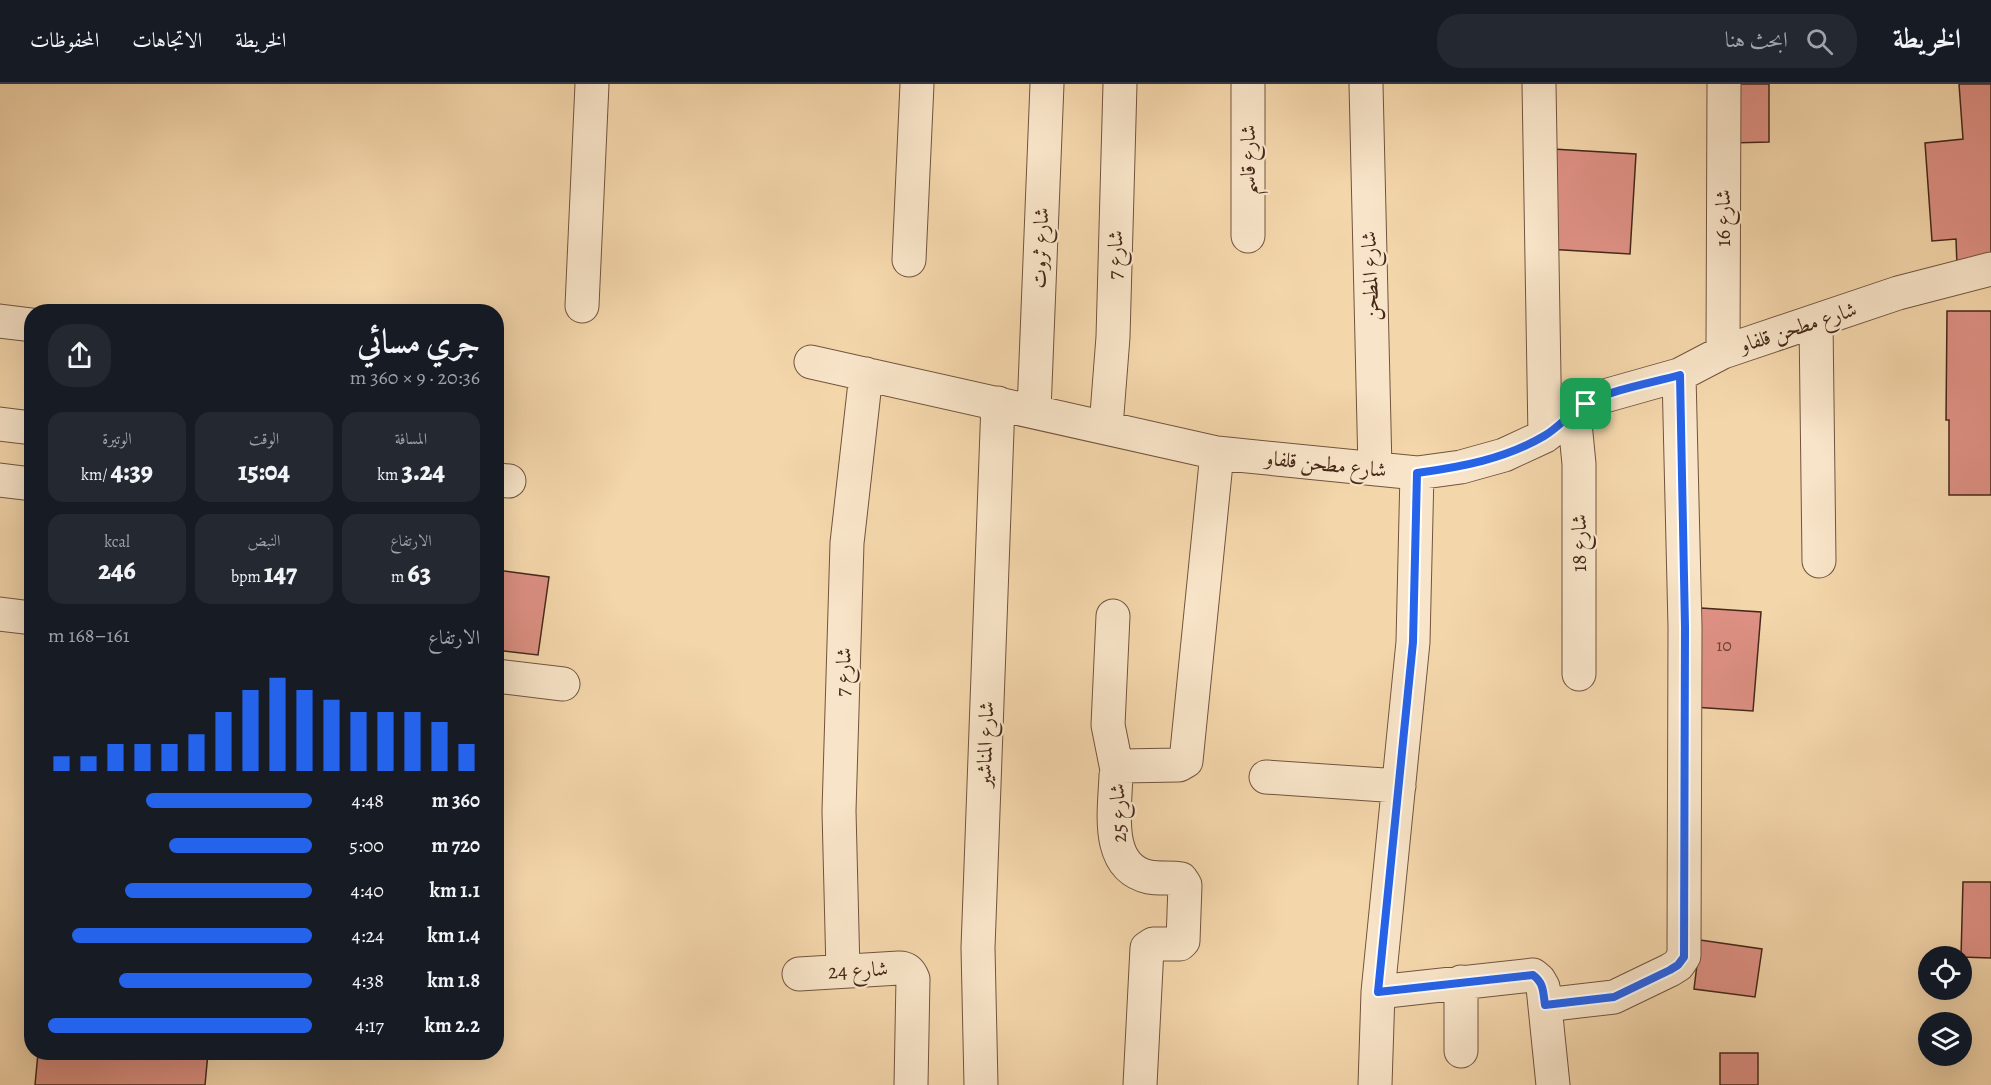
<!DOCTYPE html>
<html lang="ar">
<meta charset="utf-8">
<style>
body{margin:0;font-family:Alegreya,Amiri,serif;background:#242831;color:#f1f3f6;direction:rtl;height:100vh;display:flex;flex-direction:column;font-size:22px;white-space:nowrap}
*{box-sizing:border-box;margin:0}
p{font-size:20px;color:#9ea1a6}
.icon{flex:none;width:33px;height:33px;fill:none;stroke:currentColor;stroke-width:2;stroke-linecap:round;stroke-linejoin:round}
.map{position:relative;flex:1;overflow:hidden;direction:ltr}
.panel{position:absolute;left:24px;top:220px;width:480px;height:756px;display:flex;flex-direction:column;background:#171b24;border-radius:24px;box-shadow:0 6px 24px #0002;direction:rtl}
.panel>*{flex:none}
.fabs{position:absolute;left:1918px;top:862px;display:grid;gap:12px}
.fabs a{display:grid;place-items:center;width:54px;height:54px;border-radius:50%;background:#171b24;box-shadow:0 6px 24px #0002;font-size:30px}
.pin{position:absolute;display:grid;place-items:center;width:51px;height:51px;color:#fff;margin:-26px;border-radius:12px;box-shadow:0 3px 9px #0006}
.round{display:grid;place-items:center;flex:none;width:63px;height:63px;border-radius:24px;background:#242831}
.head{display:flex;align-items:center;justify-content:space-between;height:102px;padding:0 24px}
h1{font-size:33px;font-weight:800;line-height:45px}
.metrics{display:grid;grid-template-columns:repeat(3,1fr);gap:9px;height:102px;padding:6px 24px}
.metrics div{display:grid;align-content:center;border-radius:15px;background:#242831;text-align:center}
.metrics b{font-size:26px;font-weight:800}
.metrics small{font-size:16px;font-weight:400}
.metrics p{font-size:16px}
.chart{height:168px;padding:12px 24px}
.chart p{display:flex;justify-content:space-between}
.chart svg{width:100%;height:108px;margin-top:6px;stroke:#2563eb;stroke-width:6}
ul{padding:0 24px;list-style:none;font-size:20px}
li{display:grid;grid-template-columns:96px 72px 1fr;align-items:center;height:45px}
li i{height:15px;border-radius:8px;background:#2563eb}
header{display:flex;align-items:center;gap:36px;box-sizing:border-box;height:84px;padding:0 30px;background:#171b24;border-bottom:2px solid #363941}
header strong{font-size:28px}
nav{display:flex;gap:33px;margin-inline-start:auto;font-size:21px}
.search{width:420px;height:54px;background:#242831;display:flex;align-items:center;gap:15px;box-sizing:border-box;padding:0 21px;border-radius:24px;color:#9ea1a6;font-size:22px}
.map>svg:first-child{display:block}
</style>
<header>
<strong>الخريطة</strong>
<div class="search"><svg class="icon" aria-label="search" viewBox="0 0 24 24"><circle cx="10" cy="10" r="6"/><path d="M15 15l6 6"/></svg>ابحث هنا</div>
<nav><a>الخريطة</a><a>الاتجاهات</a><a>المحفوظات</a></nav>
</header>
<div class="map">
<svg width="1991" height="1001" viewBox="0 0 1991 1001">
<rect width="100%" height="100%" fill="#f4d6ab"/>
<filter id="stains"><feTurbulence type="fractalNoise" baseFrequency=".00333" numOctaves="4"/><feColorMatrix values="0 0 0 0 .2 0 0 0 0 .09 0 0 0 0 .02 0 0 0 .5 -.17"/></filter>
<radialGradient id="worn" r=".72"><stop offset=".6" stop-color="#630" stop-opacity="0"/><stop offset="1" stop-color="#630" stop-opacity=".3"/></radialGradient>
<path fill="#dd9083" stroke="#452819" stroke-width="1.5" d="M1729 0H1769V58L1730 59Z
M1959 0H1991V175L1957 182 1956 155 1932 157 1925 59 1963 55Z
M1553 65 1636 70 1630 170 1547 165Z
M1947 227H1991V411H1949V336H1946Z
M496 486 549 493 538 571 496 566Z
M1701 524 1761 528 1753 627 1693 623Z
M1963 798H1991V874L1961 873Z
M1700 856 1762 865 1755 913 1694 905Z
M38 969H208L205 1001H35Z
M1720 969H1758V1001H1720Z"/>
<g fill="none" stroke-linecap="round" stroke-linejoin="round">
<defs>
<path id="street" d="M1366 0 1375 385
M1539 0 1545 352
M1248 152V0
M909 176 917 0
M582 222 592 0
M0 237 32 241
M1816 237 1819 477
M1723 268 1724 0
M811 278 1217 369 1417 389 1461 383 1504 371 1545 352 1586 320 1601 313 1679 291 1723 268 1898 209 1991 185
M1034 327 1047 0
M1574 329 1579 380V590
M0 340 32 344
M1106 343 1113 253 1120 0
M0 396 32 400
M496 396 509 397
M0 530 32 534
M1113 532 1108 641 1117 686
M496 592 563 600
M1266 693 1399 702
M843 887 839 727 847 459 866 290
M799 890 899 884C907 884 910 887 913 895L911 1001
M1461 898V967
M1378 908 1533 891 1539 896 1543 903 1553 1001
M1545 921 1614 913 1670 886 1678 881 1684 872 1685 543 1679 291
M981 1001 978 864 998 319
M1140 1001 1147 864 1153 860H1180L1183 857 1185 801 1181 795C1171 793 1159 795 1149 793 1104 783 1115 725 1116 691L1121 682 1179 681 1186 677 1217 369
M1375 1001 1378 908 1413 558 1417 389"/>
</defs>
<use href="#street" stroke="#71543e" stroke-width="35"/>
<use href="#street" stroke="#f8e4c8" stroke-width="33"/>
</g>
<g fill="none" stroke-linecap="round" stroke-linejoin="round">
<defs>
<path id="route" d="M1680 291 1685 543 1684 873 1678 881 1670 886 1614 913 1545 921C1543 908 1544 899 1533 891L1378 908 1413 558 1417 389C1461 383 1505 375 1544 352 1560 343 1571 327 1587 319 1614 305 1651 299 1680 291Z"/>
</defs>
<use href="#route" stroke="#fff" stroke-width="12"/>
<use href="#route" stroke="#2563eb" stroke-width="8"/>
</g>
<g text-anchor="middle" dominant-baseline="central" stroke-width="4.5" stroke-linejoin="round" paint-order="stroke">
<g font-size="18" fill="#6b4234">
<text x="1724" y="561">10</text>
</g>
<g font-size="21" fill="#452819" stroke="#f8e4c8">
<text transform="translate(1248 76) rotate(-90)">شارع قاسم</text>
<text transform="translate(1723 134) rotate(-90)">شارع 16</text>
<text transform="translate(1040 164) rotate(-88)">شارع ثروت</text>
<text transform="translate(1115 171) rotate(-89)">شارع 7</text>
<text transform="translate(1370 192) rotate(-92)">شارع المطحن</text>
<text transform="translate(1798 243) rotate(-18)">شارع مطحن قلفاو</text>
<text transform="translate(1326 380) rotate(6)">شارع مطحن قلفاو</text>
<text transform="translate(1579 459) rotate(-90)">شارع 18</text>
<text transform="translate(843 588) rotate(-88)">شارع 7</text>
<text transform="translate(985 660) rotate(-88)">شارع المناشير</text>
<text transform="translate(1118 729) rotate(-92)">شارع 25</text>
<text transform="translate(858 886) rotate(-3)">شارع 24</text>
</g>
</g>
<rect width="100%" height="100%" filter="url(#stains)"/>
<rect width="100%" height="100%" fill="url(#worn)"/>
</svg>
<div class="fabs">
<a><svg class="icon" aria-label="locate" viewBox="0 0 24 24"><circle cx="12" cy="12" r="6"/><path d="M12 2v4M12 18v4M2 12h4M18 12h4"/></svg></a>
<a><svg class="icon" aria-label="layers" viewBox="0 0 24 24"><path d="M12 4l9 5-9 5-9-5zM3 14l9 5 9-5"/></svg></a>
</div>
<div class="pin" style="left:1586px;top:320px;background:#1e9e55"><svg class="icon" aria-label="arrive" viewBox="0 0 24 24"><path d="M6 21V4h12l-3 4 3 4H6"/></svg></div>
<section class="panel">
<div class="head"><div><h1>جري مسائي</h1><p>20:36 · 9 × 360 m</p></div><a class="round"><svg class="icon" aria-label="share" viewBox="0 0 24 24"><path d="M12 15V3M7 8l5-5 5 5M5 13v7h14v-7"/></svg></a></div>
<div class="metrics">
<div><p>المسافة</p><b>3.24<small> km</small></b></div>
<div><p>الوقت</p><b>15:04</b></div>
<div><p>الوتيرة</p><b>4:39<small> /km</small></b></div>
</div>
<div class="metrics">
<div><p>الارتفاع</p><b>63<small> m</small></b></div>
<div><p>النبض</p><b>147<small> bpm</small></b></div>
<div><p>kcal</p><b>246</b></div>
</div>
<div class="chart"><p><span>الارتفاع</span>161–168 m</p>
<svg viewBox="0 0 160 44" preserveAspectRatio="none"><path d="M5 44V38M15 44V38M25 44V33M35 44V33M45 44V33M55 44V29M65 44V20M75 44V11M85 44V6M95 44V11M105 44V15M115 44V20M125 44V20M135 44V20M145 44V24M155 44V33"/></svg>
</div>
<ul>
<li><b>360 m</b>4:48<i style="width:63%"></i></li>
<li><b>720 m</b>5:00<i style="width:54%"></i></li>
<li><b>1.1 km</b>4:40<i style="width:71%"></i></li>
<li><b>1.4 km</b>4:24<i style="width:91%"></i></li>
<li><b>1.8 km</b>4:38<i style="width:73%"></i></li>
<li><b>2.2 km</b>4:17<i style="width:100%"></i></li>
</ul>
</section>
</div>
